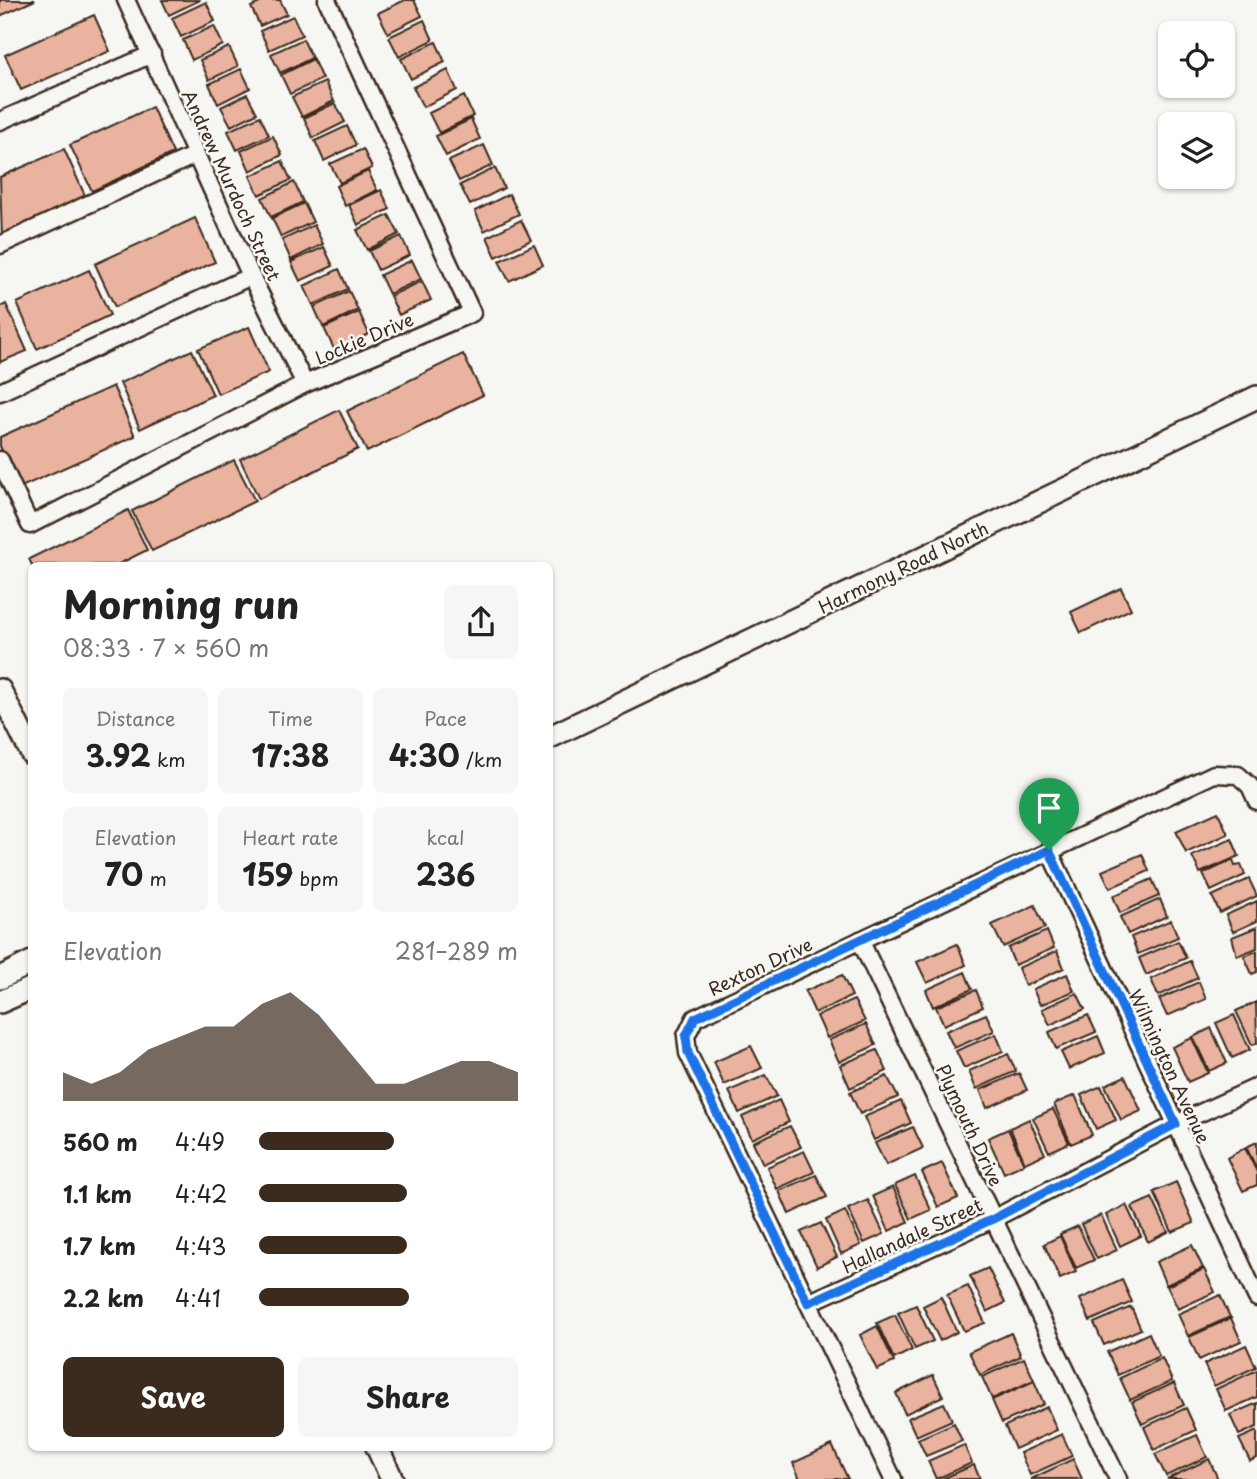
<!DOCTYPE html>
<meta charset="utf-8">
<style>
body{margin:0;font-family:"Playpen Sans",sans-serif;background:#f6f6f6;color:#222;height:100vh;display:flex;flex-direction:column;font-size:26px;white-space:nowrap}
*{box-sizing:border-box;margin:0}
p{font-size:23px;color:#767676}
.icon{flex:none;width:38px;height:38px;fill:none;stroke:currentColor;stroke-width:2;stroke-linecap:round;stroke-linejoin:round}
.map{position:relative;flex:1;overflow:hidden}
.side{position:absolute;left:28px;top:562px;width:525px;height:889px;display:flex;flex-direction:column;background:#fff;border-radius:10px;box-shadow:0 2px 5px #0004}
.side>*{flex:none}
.controls{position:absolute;left:1158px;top:21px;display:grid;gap:14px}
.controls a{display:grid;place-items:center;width:77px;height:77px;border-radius:10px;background:#fff;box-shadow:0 2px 5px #0004;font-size:35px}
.pin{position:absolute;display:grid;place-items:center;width:60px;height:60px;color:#fff;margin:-72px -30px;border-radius:50% 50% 50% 0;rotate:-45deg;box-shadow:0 0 7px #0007}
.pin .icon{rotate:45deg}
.round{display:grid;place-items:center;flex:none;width:74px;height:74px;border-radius:10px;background:#f6f6f6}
.headline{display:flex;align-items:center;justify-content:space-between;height:119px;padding:0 35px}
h1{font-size:38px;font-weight:700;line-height:52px}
.metrics{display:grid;grid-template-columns:repeat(3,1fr);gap:10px;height:119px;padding:7px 35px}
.metrics div{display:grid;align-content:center;border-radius:10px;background:#f6f6f6;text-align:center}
.metrics b{font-size:30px;font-weight:700}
.metrics small{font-size:19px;font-weight:400}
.metrics p{font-size:19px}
.chart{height:196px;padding:14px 35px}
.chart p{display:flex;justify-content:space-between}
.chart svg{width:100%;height:126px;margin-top:7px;fill:#3b2a1e;opacity:.7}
.action{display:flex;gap:14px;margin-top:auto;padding:14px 35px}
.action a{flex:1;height:80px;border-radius:10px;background:#3b2a1e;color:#fff;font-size:28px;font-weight:700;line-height:80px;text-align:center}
.action a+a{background:#f6f6f6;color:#222}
ul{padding:0 35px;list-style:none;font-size:23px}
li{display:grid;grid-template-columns:112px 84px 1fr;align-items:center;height:52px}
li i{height:18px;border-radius:9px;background:#3b2a1e}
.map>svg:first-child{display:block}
</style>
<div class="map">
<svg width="1257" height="1479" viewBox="0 0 1257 1479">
<rect width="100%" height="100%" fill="#f6f6f2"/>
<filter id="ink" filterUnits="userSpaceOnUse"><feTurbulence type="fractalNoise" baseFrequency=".0143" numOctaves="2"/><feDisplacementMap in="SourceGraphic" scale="14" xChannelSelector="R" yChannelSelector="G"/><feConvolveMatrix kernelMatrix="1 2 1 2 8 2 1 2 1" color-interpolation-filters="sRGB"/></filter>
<g filter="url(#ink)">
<path fill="#eab3a0" stroke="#3b2a1e" stroke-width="2" d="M0 0H35L0 16Z
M162 0H200L169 15Z
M266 0H280L287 14 260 26 251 7Z
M405 0H414L422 16 388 33 378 13Z
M206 2 215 21 181 37 172 18Z
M94 15 110 51 21 90 5 55Z
M293 16 302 35 269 50 260 31Z
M424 20 433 40 399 57 389 37Z
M214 26 223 45 192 60 183 40Z
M303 39 312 58 280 73 271 54Z
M436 42 445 62 411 79 401 59Z
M229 47 238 66 209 80 200 60Z
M313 59 322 79 290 94 281 75Z
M241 69 250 88 218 104 209 84Z
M448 70 457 90 423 107 413 87Z
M325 82 334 101 302 117 292 97Z
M247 94 257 113 231 126 221 107Z
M464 96 473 116 439 133 429 113Z
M335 103 345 122 313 138 304 118Z
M152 107 173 153 92 191 70 145Z
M260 116 269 135 237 150 228 131Z
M471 119 480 139 446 156 436 136Z
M347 126 356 145 324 161 315 141Z
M273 136 282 155 250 171 241 151Z
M484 145 493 165 459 181 449 161Z
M64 149 87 200 2 238 0 177Z
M363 149 372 168 340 183 330 164Z
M282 161 291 180 259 195 250 176Z
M495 168 504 188 470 205 460 185Z
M368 171 377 190 345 206 336 186Z
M294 182 303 202 271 217 262 198Z
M381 190 390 209 358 225 349 205Z
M509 194 519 214 484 231 475 211Z
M304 203 313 222 281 237 272 218Z
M389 215 399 234 367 250 357 230Z
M195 218 215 262 115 307 95 264Z
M521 220 531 240 496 257 487 237Z
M314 225 323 244 291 260 282 240Z
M401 236 410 255 378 270 369 251Z
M534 245 543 265 509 281 499 261Z
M324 247 333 266 300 281 291 262Z
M412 260 421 279 389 294 380 275Z
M339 269 348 289 313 305 304 286Z
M89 270 110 315 37 349 17 303Z
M422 281 431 300 399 315 390 296Z
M349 291 358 310 323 327 314 307Z
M6 304 27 351 0 362V307Z
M359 312 369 334 335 351 324 328Z
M249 327 269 372 218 394 198 349Z
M192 350 213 395 140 429 120 383Z
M463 354 483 395 367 452 347 411Z
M113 386 135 436 19 488 0 446V437Z
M339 410 358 449 259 499 240 459Z
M234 460 255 501 152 551 132 511Z
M128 510 147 550 117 565H32L29 559Z
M1121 588 1131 609 1081 633 1071 612Z
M1218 812 1228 834 1186 853 1176 831Z
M1232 839 1239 856 1200 873 1192 856Z
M1142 854 1149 871 1110 888 1102 871Z
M1233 860 1235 866 1241 865 1245 875 1211 891 1203 874Z
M1152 879 1159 896 1120 913 1113 896Z
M1249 879 1257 896 1220 913 1212 896Z
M1160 899 1167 916 1128 934 1120 917Z
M1257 901V921L1233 932 1226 915Z
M1035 905 1045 928 1003 947 992 925Z
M1171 920 1178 937 1138 954 1131 937Z
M1257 927V948L1237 956 1232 937Z
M1047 931 1054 948 1015 965 1008 948Z
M1178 941 1186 958 1146 975 1139 958Z
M957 944 966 965 927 983 917 962Z
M1057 951 1064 968 1025 986 1018 968Z
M1257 951V972L1252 974 1244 956Z
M1190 961 1198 978 1158 996 1151 979Z
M965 972 972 989 933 1007 926 990Z
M1067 974 1074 991 1040 1005 1033 989Z
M842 975 852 996 815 1013 805 991Z
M1199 982 1206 999 1167 1016 1159 999Z
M976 990 983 1007 944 1025 936 1007Z
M1077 993 1085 1009 1050 1025 1042 1009Z
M854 1000 865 1021 827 1038 817 1016Z
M1256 1002 1257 1043 1252 1045 1236 1011Z
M986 1014 994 1031 954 1048 946 1031Z
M1088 1015 1096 1032 1056 1049 1049 1032Z
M1234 1015 1250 1050 1232 1058 1216 1023Z
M866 1024 876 1045 839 1062 829 1040Z
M1211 1028 1227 1063 1209 1071 1193 1037Z
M996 1034 1003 1051 964 1068 956 1051Z
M1098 1036 1105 1053 1069 1069 1061 1052Z
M1192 1038 1208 1073 1188 1082 1172 1047Z
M751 1046 762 1068 724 1085 714 1062Z
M877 1050 887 1071 850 1088 840 1065Z
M1008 1054 1016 1071 976 1089 969 1071Z
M1019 1073 1027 1090 987 1108 980 1090Z
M766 1075 777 1096 739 1113 729 1091Z
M887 1076 898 1097 860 1114 850 1092Z
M1125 1076 1141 1111 1121 1120 1105 1085Z
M1101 1086 1116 1120 1096 1129 1081 1095Z
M1075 1095 1092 1135 1071 1144 1054 1104Z
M779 1100 789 1122 752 1139 742 1117Z
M901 1101 911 1123 874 1140 864 1117Z
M1053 1109 1069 1143 1049 1152 1033 1118Z
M1029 1119 1045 1154 1025 1163 1010 1128Z
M790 1126 801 1147 763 1164 753 1142Z
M913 1127 923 1148 886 1165 875 1143Z
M1008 1129 1024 1164 1004 1173 988 1138Z
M1257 1142V1169L1246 1147Z
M1245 1148 1257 1172V1185L1243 1191 1227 1158Z
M804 1151 814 1172 777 1189 767 1167Z
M942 1163 958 1198 938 1207 922 1172Z
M816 1175 827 1197 789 1214 779 1191Z
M915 1176 931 1210 911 1219 895 1185Z
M1176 1182 1194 1223 1172 1232 1154 1192Z
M893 1187 908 1222 889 1231 873 1196Z
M1152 1198 1168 1232 1148 1242 1132 1207Z
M868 1200 884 1234 864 1243 848 1209Z
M1126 1205 1141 1236 1120 1246 1106 1215Z
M845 1211 861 1245 841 1254 826 1220Z
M1101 1215 1117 1250 1097 1259 1081 1224Z
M821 1223 837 1257 817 1267 801 1232Z
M1078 1226 1094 1260 1076 1268 1060 1234Z
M1060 1236 1076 1272 1060 1279 1044 1244Z
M1192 1245 1203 1268 1166 1285 1156 1262Z
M988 1268 1005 1303 987 1312 970 1276Z
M1204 1269 1215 1292 1178 1309 1167 1286Z
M1122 1280 1132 1302 1090 1321 1080 1299Z
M968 1286 985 1323 964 1331 947 1295Z
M1220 1295 1230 1317 1188 1336 1178 1314Z
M941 1297 957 1332 940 1341 923 1306Z
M916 1305 933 1341 915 1349 898 1313Z
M1131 1307 1141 1329 1104 1345 1094 1323Z
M895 1315 912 1350 894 1359 877 1323Z
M1231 1318 1241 1341 1199 1360 1189 1337Z
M877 1326 894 1362 877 1370 860 1335Z
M1011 1333 1021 1356 980 1375 969 1352Z
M1149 1333 1159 1356 1118 1375 1107 1352Z
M1246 1345 1256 1367 1214 1386 1204 1364Z
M1024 1358 1034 1380 992 1399 982 1377Z
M1162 1358 1172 1381 1130 1400 1120 1378Z
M1257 1370V1397L1226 1411 1216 1389Z
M933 1375 943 1396 905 1414 896 1393Z
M1034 1381 1044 1404 1002 1423 992 1400Z
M1174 1383 1184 1405 1142 1424 1132 1402Z
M944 1403 952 1420 916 1436 908 1418Z
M1257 1403V1427L1239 1435 1230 1415Z
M1047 1407 1057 1430 1015 1449 1005 1426Z
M1186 1408 1196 1430 1154 1450 1144 1427Z
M954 1423 962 1441 926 1456 918 1439Z
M1257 1431V1458L1250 1461 1239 1439Z
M1062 1434 1072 1456 1030 1475 1020 1453Z
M1197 1435 1207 1457 1166 1476 1155 1454Z
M832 1445 848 1479H800L793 1463Z
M964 1445 972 1463 936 1479 928 1461Z
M1073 1459 1082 1479H1031Z
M1209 1459 1218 1479H1167Z
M974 1465 980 1479H942Z"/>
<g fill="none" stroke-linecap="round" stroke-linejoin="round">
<defs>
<path id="street" d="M126 0 251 276 305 384
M0 121 152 54
M0 245 195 155
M0 392 251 276
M0 460 30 525 305 384 472 313 327 0
M1049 850 1257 1298
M860 940 1118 1479
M808 1303 993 1219 1176 1124 1257 1087
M893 1479 688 1053 686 1036 695 1018 1214 774 1238 775 1250 786 1257 801"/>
<path id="secondary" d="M0 690 32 754
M550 737 1257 397
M0 978 32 962
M0 1002 32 988
M377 1447 392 1479"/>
</defs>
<use href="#street" stroke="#3b2a1e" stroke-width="21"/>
<use href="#secondary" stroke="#3b2a1e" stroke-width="26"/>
<use href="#street" stroke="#f6f6f2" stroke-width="16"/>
<use href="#secondary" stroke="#f6f6f2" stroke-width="21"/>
</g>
</g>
<g fill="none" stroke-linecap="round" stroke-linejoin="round" filter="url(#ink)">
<defs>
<path id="route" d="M1049 850 1176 1124 993 1219 808 1303 688 1053 686 1036 695 1018Z"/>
</defs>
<use href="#route" stroke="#fff" stroke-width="14"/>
<use href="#route" stroke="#1a73e8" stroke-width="9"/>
</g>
<g text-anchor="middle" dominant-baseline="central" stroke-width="5" stroke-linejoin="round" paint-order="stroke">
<g font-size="18" fill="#3b2a1e" stroke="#f6f6f2">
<text transform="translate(232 185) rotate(65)">Andrew Murdoch Street</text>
<text transform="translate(364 338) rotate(-23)">Lockie Drive</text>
<text transform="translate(903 567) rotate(-26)">Harmony Road North</text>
<text transform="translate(760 966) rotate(-25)">Rexton Drive</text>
<text transform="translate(1170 1066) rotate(65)">Wilmington Avenue</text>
<text transform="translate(970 1125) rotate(65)">Plymouth Drive</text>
<text transform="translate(912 1235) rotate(-25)">Hallandale Street</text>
</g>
</g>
</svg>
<div class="controls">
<a><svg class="icon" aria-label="locate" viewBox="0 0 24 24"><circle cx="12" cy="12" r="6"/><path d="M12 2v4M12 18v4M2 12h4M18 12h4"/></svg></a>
<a><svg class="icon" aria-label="layers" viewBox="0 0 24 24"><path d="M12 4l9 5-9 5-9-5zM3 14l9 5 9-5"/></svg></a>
</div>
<div class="pin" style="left:1049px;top:850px;background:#1e9e55"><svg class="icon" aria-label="arrive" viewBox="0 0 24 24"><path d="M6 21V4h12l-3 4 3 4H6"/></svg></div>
<section class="side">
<div class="headline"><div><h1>Morning run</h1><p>08:33 · 7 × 560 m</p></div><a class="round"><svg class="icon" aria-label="share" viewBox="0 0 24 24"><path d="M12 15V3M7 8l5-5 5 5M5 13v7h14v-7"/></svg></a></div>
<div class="metrics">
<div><p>Distance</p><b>3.92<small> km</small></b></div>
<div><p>Time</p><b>17:38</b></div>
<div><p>Pace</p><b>4:30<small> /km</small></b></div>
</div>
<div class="metrics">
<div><p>Elevation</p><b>70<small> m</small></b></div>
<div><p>Heart rate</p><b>159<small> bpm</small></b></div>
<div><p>kcal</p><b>236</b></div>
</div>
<div class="chart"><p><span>Elevation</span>281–289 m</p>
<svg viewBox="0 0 160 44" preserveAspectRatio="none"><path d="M0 44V34L10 38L20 34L30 26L40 22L50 18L60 18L70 10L80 6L90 14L100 26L110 38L120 38L130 34L140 30L150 30L160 34V44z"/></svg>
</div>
<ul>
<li><b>560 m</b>4:49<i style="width:52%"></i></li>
<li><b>1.1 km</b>4:42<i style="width:57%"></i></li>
<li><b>1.7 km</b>4:43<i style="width:57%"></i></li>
<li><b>2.2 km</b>4:41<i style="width:58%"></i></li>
</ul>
<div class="action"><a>Save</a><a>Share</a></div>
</section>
</div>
